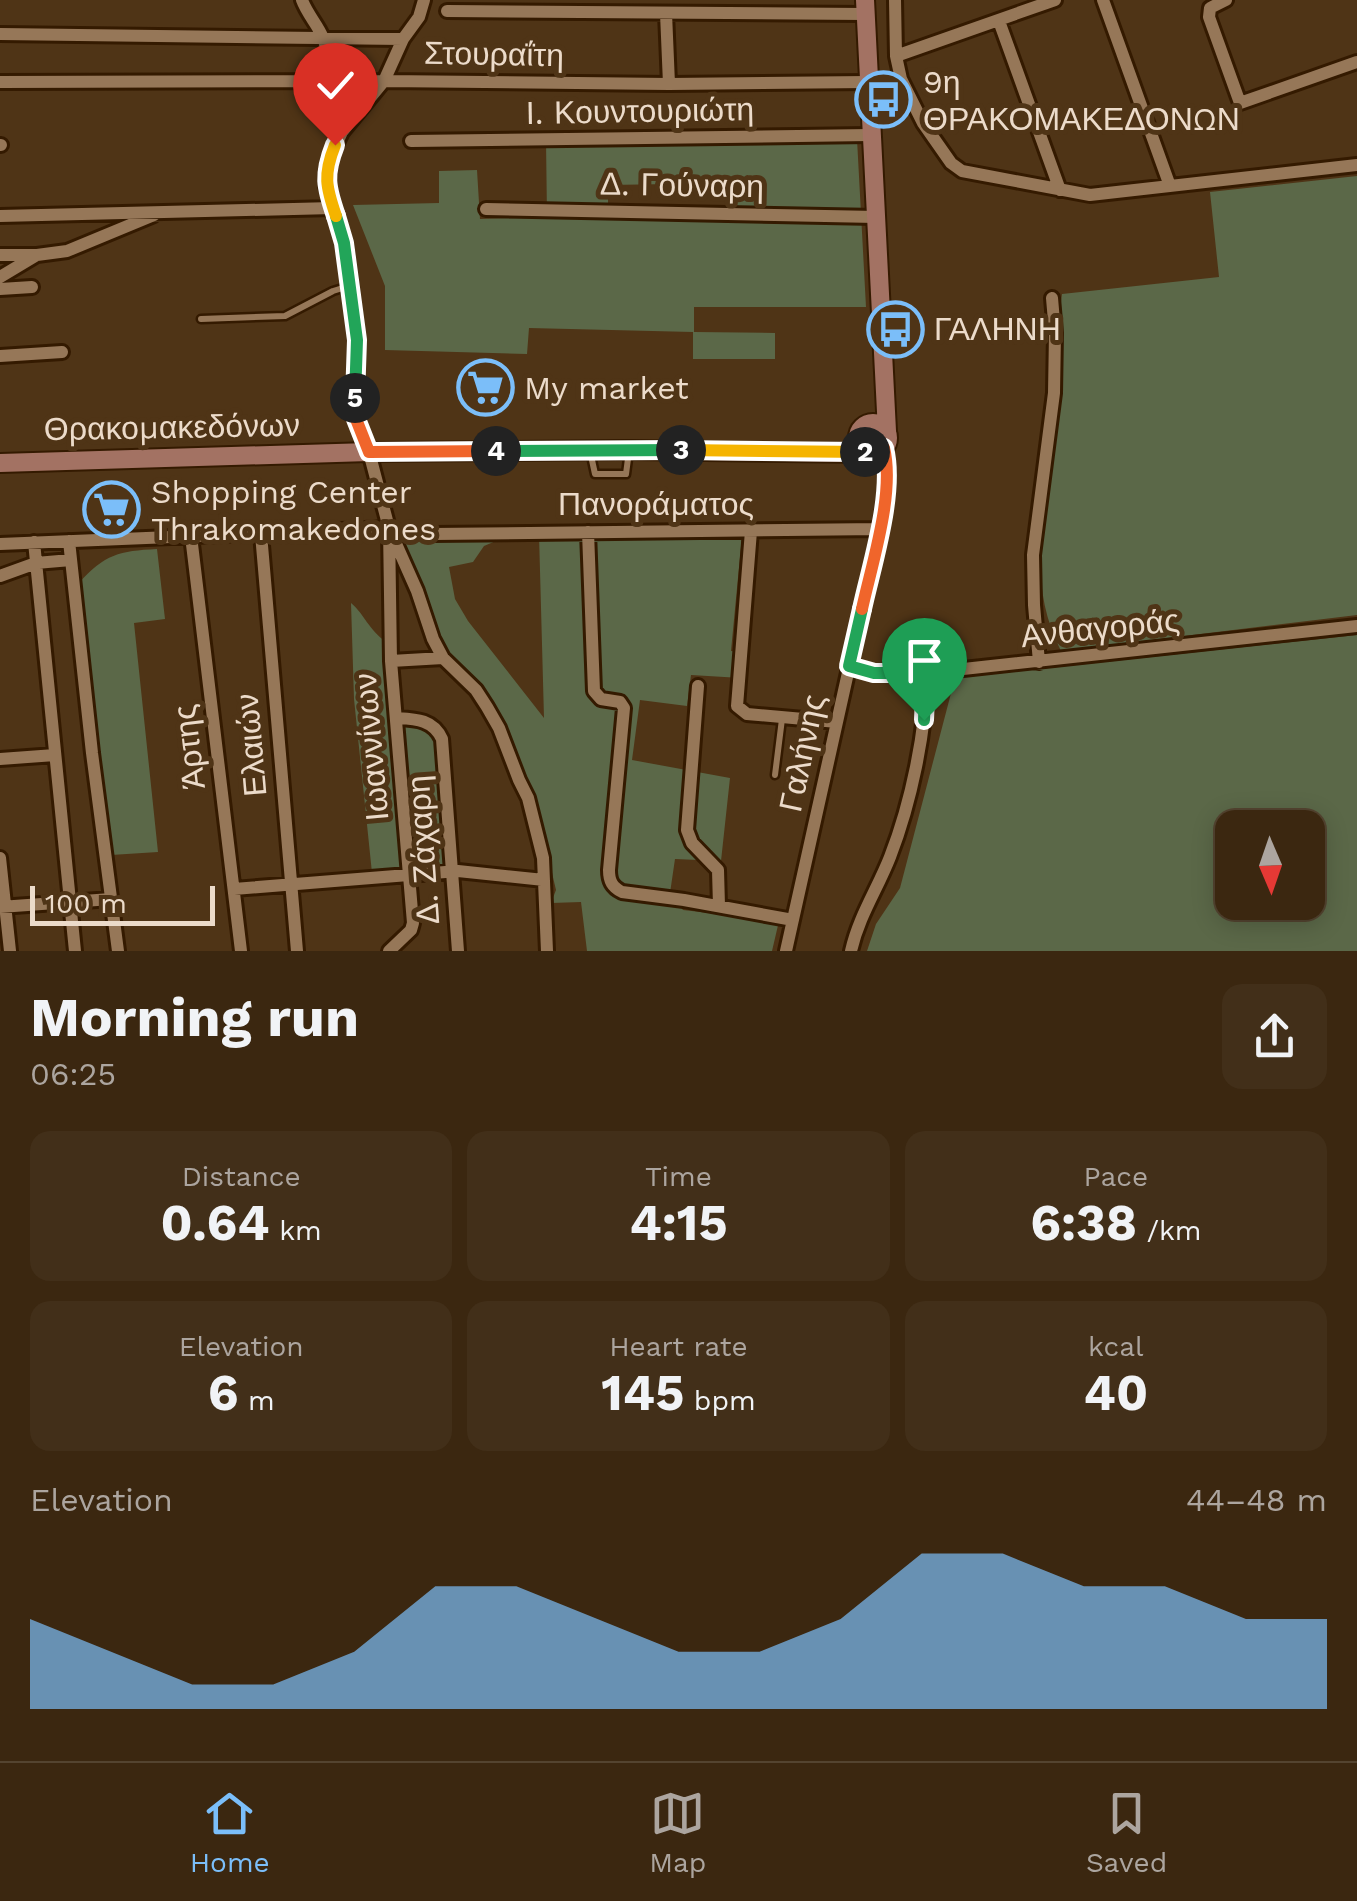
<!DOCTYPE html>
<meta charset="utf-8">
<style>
body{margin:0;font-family:"Work Sans",sans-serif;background:#422f19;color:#f1f3f6;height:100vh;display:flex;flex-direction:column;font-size:38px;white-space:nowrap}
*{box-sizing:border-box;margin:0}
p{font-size:32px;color:#aca59f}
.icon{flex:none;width:55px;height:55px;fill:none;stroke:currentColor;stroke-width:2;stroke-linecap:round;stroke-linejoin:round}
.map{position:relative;height:951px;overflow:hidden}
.panel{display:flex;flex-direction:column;background:#3b2710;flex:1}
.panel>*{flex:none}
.needle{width:65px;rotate:178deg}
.controls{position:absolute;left:1215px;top:810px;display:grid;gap:20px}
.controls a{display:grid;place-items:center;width:110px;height:110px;border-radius:20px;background:#3b2710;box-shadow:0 5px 25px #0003,0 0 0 2px #544430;font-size:50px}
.scale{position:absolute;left:30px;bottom:25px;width:185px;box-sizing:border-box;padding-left:10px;border:5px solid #ecdbca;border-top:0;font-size:28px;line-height:35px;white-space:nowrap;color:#ecdbca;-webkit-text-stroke:8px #4f3416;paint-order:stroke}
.pin{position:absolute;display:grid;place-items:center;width:85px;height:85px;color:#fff;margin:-102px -42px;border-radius:50% 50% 50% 0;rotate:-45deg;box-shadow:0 0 10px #0007}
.pin .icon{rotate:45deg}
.km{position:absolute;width:50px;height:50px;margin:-25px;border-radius:50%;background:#222;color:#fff;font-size:28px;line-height:50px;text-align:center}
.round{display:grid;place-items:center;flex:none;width:105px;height:105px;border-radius:20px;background:#422f19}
.head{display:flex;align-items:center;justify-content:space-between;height:170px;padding:0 30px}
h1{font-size:55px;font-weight:700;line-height:75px}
.figures{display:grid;grid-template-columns:repeat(3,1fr);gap:15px;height:170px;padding:10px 30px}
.figures div{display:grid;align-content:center;border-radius:20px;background:#422f19;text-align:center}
.figures b{font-size:50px;font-weight:700}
.figures small{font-size:28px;font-weight:400}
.figures p{font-size:28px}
.chart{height:280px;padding:20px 30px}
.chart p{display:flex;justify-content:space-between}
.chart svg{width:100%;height:180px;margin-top:10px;fill:#7bbef9;opacity:.7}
.menu{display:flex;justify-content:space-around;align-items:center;height:140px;border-top:2px solid #544430;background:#3b2710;font-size:28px;color:#aca59f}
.menu a{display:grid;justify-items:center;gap:5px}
.menu .on{color:#7bbef9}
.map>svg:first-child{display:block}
</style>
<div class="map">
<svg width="1357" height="951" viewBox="0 0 1357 951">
<rect width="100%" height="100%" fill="#4f3416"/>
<path fill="#5b6848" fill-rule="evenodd" d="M857 139 866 307H694V332L775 333V359H693V332L529 328 527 354 385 350V286L353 205 439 203V171L477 170 480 219 547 217 546 141ZM735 183 736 212 608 214V185Z
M1357 176V615L1061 651C1017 565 1056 482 1060 394 1062 361 1057 327 1062 294L1219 277 1210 192Z
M539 534 742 536 731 651 743 652 741 678 691 675 687 706 640 700 632 760 730 778 721 861 675 859 670 893 683 910 779 921 772 951H587L581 902 551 903 556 890 535 800 503 720 474 679 453 661 443 648 400 537 510 535 484 546 473 562 449 567 455 599 468 621 544 718Z
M157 549 165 619 134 623 158 852 111 855 105 815 79 583C105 554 119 551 157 549Z
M351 603C365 615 368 629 386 642L390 727 444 725 454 867 372 873 354 699Z
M1357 635V951H867L876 924 900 888 955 678ZM1232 828H1308V902H1232Z"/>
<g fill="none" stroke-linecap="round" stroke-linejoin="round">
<defs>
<path id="lane" d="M201 319 285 316 333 291 349 286
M590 451 595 474H626L629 451
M775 775 782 719"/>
<path id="street" d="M302 0C307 14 318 25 323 38 331 61 330 64 349 81
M424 0 419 17 403 39 384 81 342 132 329 160 326 174V186L345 243 351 286 357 340 355 381 356 419 369 452 389 528 417 591 433 639 443 658 476 690 487 707 499 728 519 780 528 798 543 858 547 951
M895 0 896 56 901 79 923 123 951 163 962 171 1090 195 1357 165
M1103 0 1170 186
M1226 0 1210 8 1209 17 1240 103 1357 62
M447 11 865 14
M666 13 669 84
M999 21 1060 190
M0 34 403 39
M896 56 1055 0
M0 82 384 81 669 84 868 82
M411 141 870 135
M0 145H1
M486 209 876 217
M0 216 333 208
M0 255H37L67 251 154 215
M0 277 35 256
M0 289 32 287
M0 356 62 352
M751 531 737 706 747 714 837 722
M588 532 594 691 601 699 620 702 624 708 609 870C609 881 612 887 622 892L684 900 793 920
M261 534 297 951
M432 534 880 529
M191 536 241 951
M69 541 92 753 118 951
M34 542 75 951
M0 544 389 528 391 661 413 923 411 930 389 951
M0 576 36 563 71 560
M391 661 443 658
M1039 662 1034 605 1033 555 1054 393 1055 333 1052 298
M849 666 873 673H927L1357 626
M698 686 687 830 692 843 718 870 719 906
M396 718C415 719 433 719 442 739L458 951
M0 759 55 755
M0 858 10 951
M234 889 458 871 544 880
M0 907 111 899
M786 951 880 529 888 474 884 448
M851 951C859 916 877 890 890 857 911 803 926 732 927 673"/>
<path id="secondary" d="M865 0 887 431
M858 438a15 15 0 1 1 30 0a15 15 0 1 1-30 0Z
M0 463 369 452 629 450 871 453"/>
</defs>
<use href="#lane" stroke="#341a00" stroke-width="11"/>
<use href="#street" stroke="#341a00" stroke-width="18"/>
<use href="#secondary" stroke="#341a00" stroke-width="22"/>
<use href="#lane" stroke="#967758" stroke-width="6"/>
<use href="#street" stroke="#967758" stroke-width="12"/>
<use href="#secondary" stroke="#a37263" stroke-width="18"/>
</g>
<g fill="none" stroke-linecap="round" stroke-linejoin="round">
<defs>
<path id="split-1" d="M862 609 849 666 874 673H926L924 720"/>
<path id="split-2" d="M862 609C872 563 895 493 884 448L876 453 865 452"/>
<path id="split-3" d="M681 450 865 452"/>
<path id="split-4" d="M496 451 681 450"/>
<path id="split-5" d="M355 398 356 419 369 452 496 451"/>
<path id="split-6" d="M336 216 344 243 357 340 355 398"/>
<path id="split-7" d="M335 145C323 175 326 187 336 216"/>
</defs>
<use href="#split-1" stroke="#fff" stroke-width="20"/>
<use href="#split-2" stroke="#fff" stroke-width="20"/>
<use href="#split-3" stroke="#fff" stroke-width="20"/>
<use href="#split-4" stroke="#fff" stroke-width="20"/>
<use href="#split-5" stroke="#fff" stroke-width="20"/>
<use href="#split-6" stroke="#fff" stroke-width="20"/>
<use href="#split-7" stroke="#fff" stroke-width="20"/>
<use href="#split-1" stroke="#22a559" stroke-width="12"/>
<use href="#split-2" stroke="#f0652b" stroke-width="12"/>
<use href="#split-3" stroke="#f5b400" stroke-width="12"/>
<use href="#split-4" stroke="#22a559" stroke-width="12"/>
<use href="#split-5" stroke="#f0652b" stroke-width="12"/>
<use href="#split-6" stroke="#22a559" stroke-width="12"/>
<use href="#split-7" stroke="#f5b400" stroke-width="12"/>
</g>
<defs>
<symbol id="bus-ring" viewBox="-11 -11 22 22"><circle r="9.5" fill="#4f3416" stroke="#7bbef9" stroke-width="1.5"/><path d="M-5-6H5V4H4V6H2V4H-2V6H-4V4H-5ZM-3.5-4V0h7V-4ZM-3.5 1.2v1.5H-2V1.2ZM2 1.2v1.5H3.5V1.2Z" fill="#7bbef9"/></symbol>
<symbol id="supermarket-ring" viewBox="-11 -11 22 22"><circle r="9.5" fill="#4f3416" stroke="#7bbef9" stroke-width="1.5"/><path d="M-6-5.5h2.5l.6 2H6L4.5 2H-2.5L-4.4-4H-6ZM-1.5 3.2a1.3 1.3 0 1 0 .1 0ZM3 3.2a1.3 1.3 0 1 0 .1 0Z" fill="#7bbef9"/></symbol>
</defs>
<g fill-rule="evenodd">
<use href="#bus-ring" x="852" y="68" width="63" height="63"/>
<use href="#bus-ring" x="864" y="298" width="63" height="63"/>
<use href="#supermarket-ring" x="454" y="356" width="63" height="63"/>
<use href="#supermarket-ring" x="80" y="478" width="63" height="63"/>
</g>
<g text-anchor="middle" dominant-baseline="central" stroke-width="10" stroke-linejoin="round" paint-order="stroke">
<g font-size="32" fill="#ecdbca" stroke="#4f3416">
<text transform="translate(494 54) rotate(1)">Στουραΐτη</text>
<text transform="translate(640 111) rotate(-1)">Ι. Κουντουριώτη</text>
<text transform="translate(682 185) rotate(1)">Δ. Γούναρη</text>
<text transform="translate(172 427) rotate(-1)">Θρακομακεδόνων</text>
<text x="656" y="504">Πανοράματος</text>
<text transform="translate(1100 628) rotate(-6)">Ανθαγοράς</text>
<text transform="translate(251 745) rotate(-95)">Ελαιών</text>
<text transform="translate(189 747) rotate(-97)">Άρτης</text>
<text transform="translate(371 747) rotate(-95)">Ιωαννίνων</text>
<text transform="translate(802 753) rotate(-78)">Γαλήνης</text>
<text transform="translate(423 850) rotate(-94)">Δ. Ζάχαρη</text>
</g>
<g font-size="32" fill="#ecdbca" stroke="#4f3416" text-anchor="start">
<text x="923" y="82">9η<tspan x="923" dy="37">ΘΡΑΚΟΜΑΚΕΔΟΝΩΝ</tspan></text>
<text x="934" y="329">ΓΑΛΗΝΗ</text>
<text x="524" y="388">My market</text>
<text x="151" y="492">Shopping Center<tspan x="151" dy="37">Thrakomakedones</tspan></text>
</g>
</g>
</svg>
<div class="controls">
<a><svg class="needle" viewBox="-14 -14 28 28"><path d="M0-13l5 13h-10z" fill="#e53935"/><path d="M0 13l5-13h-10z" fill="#aca59f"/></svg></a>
</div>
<div class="scale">100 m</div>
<div class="pin" style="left:924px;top:720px;background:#1e9e55"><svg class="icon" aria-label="arrive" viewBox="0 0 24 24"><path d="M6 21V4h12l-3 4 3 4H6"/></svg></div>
<div class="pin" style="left:335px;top:145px;background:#d93025"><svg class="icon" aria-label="check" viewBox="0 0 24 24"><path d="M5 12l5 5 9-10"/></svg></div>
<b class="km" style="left:865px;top:452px">2</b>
<b class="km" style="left:681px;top:450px">3</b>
<b class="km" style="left:496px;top:451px">4</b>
<b class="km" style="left:355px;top:398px">5</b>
</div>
<section class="panel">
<div class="head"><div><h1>Morning run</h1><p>06:25</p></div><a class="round"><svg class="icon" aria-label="share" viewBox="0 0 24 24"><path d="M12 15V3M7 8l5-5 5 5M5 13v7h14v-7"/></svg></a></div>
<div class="figures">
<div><p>Distance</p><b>0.64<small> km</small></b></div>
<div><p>Time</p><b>4:15</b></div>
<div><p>Pace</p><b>6:38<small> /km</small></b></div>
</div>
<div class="figures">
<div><p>Elevation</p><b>6<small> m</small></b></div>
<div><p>Heart rate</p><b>145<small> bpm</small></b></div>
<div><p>kcal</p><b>40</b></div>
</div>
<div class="chart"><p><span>Elevation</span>44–48 m</p>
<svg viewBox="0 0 160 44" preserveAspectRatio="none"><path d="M0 44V22L10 30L20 38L30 38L40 30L50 14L60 14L70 22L80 30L90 30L100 22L110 6L120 6L130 14L140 14L150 22L160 22V44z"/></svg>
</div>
</section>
<nav class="menu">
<a class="on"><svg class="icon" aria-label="home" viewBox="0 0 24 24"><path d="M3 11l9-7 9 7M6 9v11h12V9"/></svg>Home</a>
<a><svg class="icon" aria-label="map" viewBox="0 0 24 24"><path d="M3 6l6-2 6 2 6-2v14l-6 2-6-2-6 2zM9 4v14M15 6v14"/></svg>Map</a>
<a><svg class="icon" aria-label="saved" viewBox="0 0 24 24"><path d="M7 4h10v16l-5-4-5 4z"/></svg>Saved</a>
</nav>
